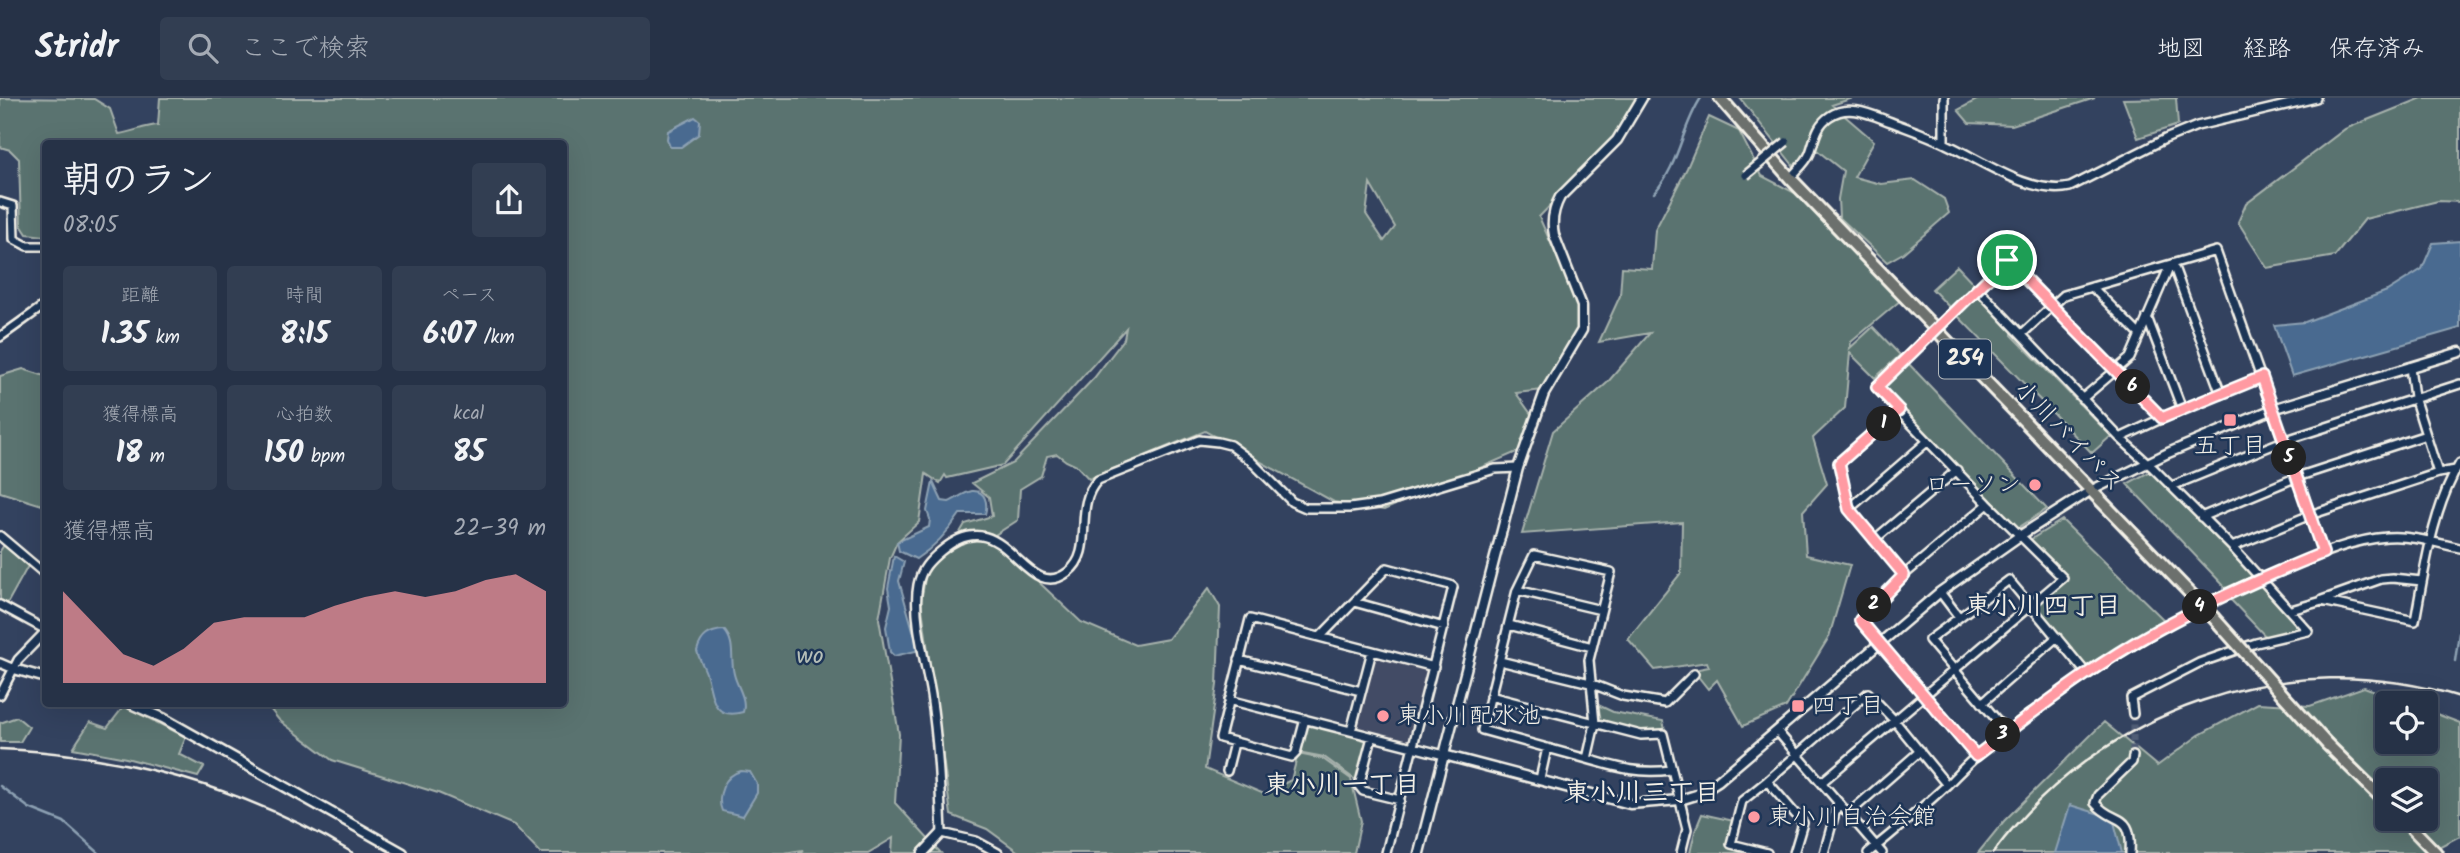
<!DOCTYPE html>
<html lang="ja">
<meta charset="utf-8">
<style>
body{margin:0;font-family:Kalam,"Klee One",sans-serif;background:#323e52;color:#f1f3f6;height:100vh;display:flex;flex-direction:column;font-size:26px;white-space:nowrap}
*{box-sizing:border-box;margin:0}
p{font-size:23px;color:#a4aab4}
.icon{flex:none;width:38px;height:38px;fill:none;stroke:currentColor;stroke-width:2;stroke-linecap:round;stroke-linejoin:round}
.map{position:relative;flex:1;overflow:hidden}
.details{position:absolute;left:42px;top:42px;width:525px;height:567px;display:flex;flex-direction:column;background:#263247;border-radius:7px;box-shadow:0 7px 28px #0002,0 0 0 2px #424d60}
.details>*{flex:none}
.buttons{position:absolute;left:2375px;top:593px;display:grid;gap:14px}
.buttons a{display:grid;place-items:center;width:63px;height:63px;border-radius:7px;background:#263247;box-shadow:0 7px 28px #0002,0 0 0 2px #424d60;font-size:35px}
.pin{position:absolute;display:grid;place-items:center;width:60px;height:60px;color:#fff;margin:-30px;border:4px solid #fff;border-radius:50%;box-shadow:0 2px 7px #0007}
.km{position:absolute;width:35px;height:35px;margin:-18px;border-radius:50%;background:#222;color:#fff;font-size:19px;line-height:35px;text-align:center}
.round{display:grid;place-items:center;flex:none;width:74px;height:74px;border-radius:7px;background:#323e52}
.summary{display:flex;align-items:center;justify-content:space-between;height:119px;padding:0 21px}
h1{font-size:38px;font-weight:700;line-height:52px}
.stats{display:grid;grid-template-columns:repeat(3,1fr);gap:10px;height:119px;padding:7px 21px}
.stats div{display:grid;align-content:center;border-radius:7px;background:#323e52;text-align:center}
.stats b{font-size:30px;font-weight:700}
.stats small{font-size:19px;font-weight:400}
.stats p{font-size:19px}
.chart{height:196px;padding:14px 21px}
.chart p{display:flex;justify-content:space-between}
.chart svg{width:100%;height:126px;margin-top:7px;fill:#ff9aa2;opacity:.7}
header{display:flex;align-items:center;gap:42px;box-sizing:border-box;height:98px;padding:0 35px;background:#263247;border-bottom:2px solid #424d60}
header strong{font-size:33px}
nav{display:flex;gap:38px;margin-inline-start:auto;font-size:24px}
.search{width:490px;height:63px;background:#323e52;display:flex;align-items:center;gap:18px;box-sizing:border-box;padding:0 24px;border-radius:7px;color:#a4aab4;font-size:26px}
.map>svg:first-child{display:block}
</style>
<header>
<strong>Stridr</strong>
<div class="search"><svg class="icon" aria-label="search" viewBox="0 0 24 24"><circle cx="10" cy="10" r="6"/><path d="M15 15l6 6"/></svg>ここで検索</div>
<nav><a>地図</a><a>経路</a><a>保存済み</a></nav>
</header>
<div class="map">
<svg width="2460" height="755" viewBox="0 0 2460 755">
<rect width="100%" height="100%" fill="#33425f"/>
<filter id="ink" filterUnits="userSpaceOnUse"><feTurbulence type="fractalNoise" baseFrequency=".0143" numOctaves="2"/><feDisplacementMap in="SourceGraphic" scale="14" xChannelSelector="R" yChannelSelector="G"/><feConvolveMatrix kernelMatrix="1 2 1 2 8 2 1 2 1" color-interpolation-filters="sRGB"/></filter>
<g filter="url(#ink)">
<path fill="#424c65" d="M1378 558 1426 570 1429 574 1411 642 1407 644 1357 631 1355 628 1373 560Z"/>
<path fill="#5a736f" stroke="#a7b2ac" stroke-width="2" fill-rule="evenodd" d="M0 0 94 1 110 11 119 36C133 34 144 28 158 27L160 0H1636L1629 26 1539 119 1573 194 1582 225 1543 292 1516 295 1536 323 1519 353 1384 412 1334 404 1205 333 1089 381 1077 368 1066 363 1057 356 1047 358 1041 378 1020 391 1018 422 995 437 1027 473 1081 524 1135 547 1168 541 1209 490 1220 509 1217 587 1205 671 1264 696 1291 682 1298 656 1323 661 1351 681 1361 723 1354 755H1020L987 731 951 717 921 503 926 475 936 457 949 453 965 426 992 418 989 399 972 385 1013 365 1094 280 1124 241 1126 230 1003 367 947 380 945 377 940 385 926 376 919 424 897 444 890 460 879 521 899 636 895 705 941 755H892L893 740 868 755H799L803 752 784 755H541L514 727 438 695 332 662 279 622 266 606H564V46H46L45 138 27 136 21 127 19 61 10 52 0 49ZM1370 86 1395 129 1384 143 1366 116Z
M1740 0H1853L1832 7 1874 43 1854 79 1881 86 1915 82 1944 101 1949 115 1903 155 1887 164 1839 119 1838 101 1843 73 1818 53 1793 67Z
M1980 0H2095L2012 27 1969 25 1958 12Z
M2176 0 2178 27 2138 40 2123 1Z
M2422 0H2460V104L2438 103 2365 121 2335 158 2267 170 2238 124 2246 106 2345 31Z
M1709 19 1739 33 1762 78 1799 97 1901 202 1851 244 1850 250 1873 229 1900 257 1875 280 1850 255 1845 310 1813 340 1827 386 1803 413 1806 457 1850 467 1829 539 1786 609 1743 628 1717 582 1708 591 1693 572 1709 569 1707 564 1655 572 1628 541 1681 475 1682 424 1522 436 1553 333 1607 285 1650 235 1599 244 1620 198 1622 169 1652 171 1655 132 1687 70Z
M1957 168 1976 188 1951 211 1932 191Z
M1973 197H1979L2012 231V237L2111 338 2092 355 1955 215Z
M1907 264 2047 411 2018 430 1883 291V288Z
M23 271 45 278V408L0 394V278Z
M2149 374H2152L2251 476V479L2226 490 2127 386Z
M2062 422 2164 522 2086 568 2036 508 2067 480 2030 442Z
M4 447 28 468 7 506 0 502V453Z
M2262 487 2302 532 2267 540 2230 501Z
M2364 589 2408 605 2387 606V644H2426V612L2460 625V738L2427 755H1978L2004 723 2104 624 2157 668 2199 637 2258 605 2310 608ZM2387 682H2426V721H2387Z
M1598 607 1613 614 1663 623 1665 632 1640 634 1601 623Z
M124 608 186 639 179 656 204 669 198 679 126 660 73 650 90 624 107 630Z
M17 619 29 629 20 644H0V625Z
M1310 627 1366 641 1367 645 1357 683 1324 659 1298 654 1305 629Z
M1702 716 1734 723 1728 747 1742 752V755H1690L1695 733Z"/>
<path fill="#496b90" stroke="#8da1b3" stroke-width="2" d="M695 19 700 23 699 36 681 49H670L667 41 668 33Z
M2460 143V230L2292 278 2274 227 2305 224 2387 193 2422 171 2433 145Z
M933 384 942 403 949 404C956 401 965 394 972 393 986 392 988 406 985 416H960C949 433 933 450 916 461L899 453 897 444 929 429 930 421 927 413Z
M894 458 904 464 899 483 917 546 916 553 894 558 890 554 886 529 891 508 888 490Z
M724 532C736 545 730 560 734 576 737 589 747 600 743 614 710 623 713 595 706 575 703 567 699 561 697 553 701 538 709 533 724 532Z
M741 673 750 674 757 686V695L743 718 722 713C716 698 724 677 741 673Z
M2070 707 2113 720 2122 755H2055Z"/>
<g fill="none" stroke-linecap="round" stroke-linejoin="round">
<path stroke="#8da1b3" stroke-width="2.5" d="M1654 95C1680 66 1681 30 1701 0
M2455 563 2460 528
M0 688 29 710 64 724 99 755"/>
<path stroke="#505c74" stroke-width="7" stroke-dasharray="7 3.5" stroke-linecap="butt" d="M2133 616V658"/>
<defs>
<path id="minor" d="M1944 45V0
M1790 80C1797 72 1806 65 1810 55 1815 41 1816 27 1830 18 1849 5 1872 17 1891 24 1909 31 1928 37 1946 46 1981 62 2031 98 2070 89L2165 41 2197 28 2316 0
M0 104 13 108 14 141 27 148H46
M2170 167 2175 172 2221 296
M2092 189 2140 237
M1977 190 2120 340 2153 370 2232 449 2308 533 2256 545 2199 565 2131 600 2133 616
M2147 219 2182 311
M2022 236 2064 197 2216 153 2323 455
M0 239 46 206
M2410 269 2414 299 2438 375
M2082 301 2130 260 2170 167
M1899 312 1839 365 1849 411 1904 477
M2120 340 2182 311 2262 279
M2172 388 2283 343 2460 286
M1849 411 1928 343
M2201 419 2297 379 2426 337
M0 438 46 477
M1874 442 1957 372
M2232 449 2310 417 2438 375 2456 372
M1534 457 1611 474 1589 562 1595 626 1587 661 1482 632 1517 492Z
M1517 492 1601 512
M1940 494 1959 519
M2322 502 2381 481 2392 480 2422 483
M1354 504 1444 529
M0 507 46 532
M2291 512 2322 503 2415 523C2425 470 2432 412 2460 365
M1509 527 1592 549
M1320 539 1387 470 1450 487 1453 489 1386 755
M1239 562 1361 593
M1500 563 1590 585 1623 598 1665 605 1694 576
M0 565 14 571
M0 597 18 562 46 533
M1490 598 1641 637 1663 636 1687 731 1681 755
M1229 602 1444 657
M1982 605 2057 539
M1305 621 1296 655 1292 659 1220 640 1250 521 1434 569
M1351 633 1372 553
M1777 633 1882 755
M2007 634 1929 542 2009 482 2087 576
M1372 639 1359 688 1363 693 1400 702
M1976 658 1860 522 1904 477 1988 406
M1587 661C1619 670 1638 676 1671 672
M1227 673 1234 645
M1540 681 1547 650
M1822 684 2063 480 1988 406 1876 289 2007 162 2162 320
M1848 716 1920 653
M998 755 976 743 942 735C940 689 938 643 931 597 926 566 912 518 918 487 921 471 929 463 941 453 1006 398 1023 509 1068 474 1096 453 1072 408 1098 382L1199 342 1218 344 1230 347 1250 362 1292 404 1306 410H1350L1379 406 1495 371 1518 370
M1767 755 1731 746 1742 703 1767 683
M1794 755 1803 725 1767 683 1868 595 1894 622 1947 687
M1824 755 1838 704
M1868 755C1895 733 1922 710 1948 686 1958 676 1968 665 1979 656 2069 583 2168 518 2276 474 2311 460 2348 442 2387 439 2410 437 2437 445 2460 450
M2130 755C2133 712 2114 728 2095 705L2098 697 2132 664 2133 658"/>
<path id="tertiary" d="M14 571 46 580
M131 606 163 620 403 755
M1444 657 1518 370 1544 296 1582 232V208L1554 137C1551 123 1553 112 1560 99L1617 42 1642 0
M923 755 942 735
M1419 755 1444 657 1630 706 1680 702 1696 697 1718 683 1940 494 2021 437 2090 393 2168 355 2273 311 2460 254"/>
<path id="trunk" d="M1720 0 1790 80 2213 519
M2327 646 2387 705
M2403 721 2436 755"/>
</defs>
<use href="#minor" stroke="#f4f1e8" stroke-width="12"/>
<use href="#tertiary" stroke="#f4f1e8" stroke-width="13"/>
<use href="#trunk" stroke="#f4f1e8" stroke-width="16"/>
<use href="#minor" stroke="#1d3557" stroke-width="7"/>
<use href="#tertiary" stroke="#1d3557" stroke-width="8"/>
<use href="#trunk" stroke="#6c706d" stroke-width="10"/>
<path stroke="#f4f1e8" stroke-width="2.5" d="M0 651C125 656 246 690 353 755
M1993 755C2100 611 2288 545 2460 599"/>
<defs>
<path id="minor-bridge" d="M1746 77 1786 44"/>
<path id="trunk-bridge" d="M2213 519 2327 646"/>
</defs>
<use href="#minor-bridge" stroke="#f4f1e8" stroke-width="12" stroke-linecap="butt"/>
<use href="#trunk-bridge" stroke="#f4f1e8" stroke-width="16" stroke-linecap="butt"/>
<use href="#minor-bridge" stroke="#1d3557" stroke-width="7"/>
<use href="#trunk-bridge" stroke="#6c706d" stroke-width="10"/>
</g>
</g>
<g fill="none" stroke-linecap="round" stroke-linejoin="round" filter="url(#ink)">
<defs>
<path id="route" d="M2007 162 2162 320 2262 279 2323 455C2266 478 2210 503 2157 532 2093 567 2034 614 1976 658L1860 522 1904 477 1849 411 1839 365 1899 312 1877 289Z"/>
</defs>
<use href="#route" stroke="#fff" stroke-width="14"/>
<use href="#route" stroke="#ff9aa2" stroke-width="9"/>
</g>
<g fill="#ff9aa2" stroke="#1d3557" stroke-width="2.5">
<rect x="2223" y="315" width="14" height="14" rx="3.5"/>
<circle cx="2035" cy="387" r="7"/>
<rect x="1791" y="601" width="14" height="14" rx="3.5"/>
<circle cx="1383" cy="618" r="7"/>
<circle cx="1754" cy="719" r="7"/>
</g>
<g text-anchor="middle" dominant-baseline="central" stroke-width="5" stroke-linejoin="round" paint-order="stroke">
<rect fill="#1d3557" stroke="#b4b9bc" stroke-width="2" x="1939" y="241.5" width="52" height="39" rx="5"/>
<g font-size="23" font-weight="bold" fill="#f4f1e8">
<text x="1965" y="261">254</text>
</g>
<g font-size="24" fill="#f4f1e8" stroke="#1d3557">
<text transform="translate(2068 339) rotate(46)">小川バイパス</text>
</g>
<g font-size="24" fill="#f4f1e8" stroke="#1d3557" text-anchor="start">
<text x="2230" y="348" text-anchor="middle">五丁目</text>
<text x="2021" y="387" text-anchor="end">ローソン</text>
<text x="1812" y="608">四丁目</text>
<text x="1397" y="618">東小川配水池</text>
<text x="1768" y="719">東小川自治会館</text>
</g>
<g font-size="24" fill="#b6bfb8" stroke="#1d3557">
<text x="810" y="558">wo</text>
</g>
<g font-size="26" font-weight="bold" fill="#f4f1e8" stroke="#1d3557">
<text x="2043" y="509">東小川四丁目</text>
<text x="1342" y="688">東小川一丁目</text>
<text x="1642" y="696">東小川三丁目</text>
</g>
</g>
</svg>
<div class="buttons">
<a><svg class="icon" aria-label="locate" viewBox="0 0 24 24"><circle cx="12" cy="12" r="6"/><path d="M12 2v4M12 18v4M2 12h4M18 12h4"/></svg></a>
<a><svg class="icon" aria-label="layers" viewBox="0 0 24 24"><path d="M12 4l9 5-9 5-9-5zM3 14l9 5 9-5"/></svg></a>
</div>
<div class="pin" style="left:2007px;top:162px;background:#1e9e55"><svg class="icon" aria-label="arrive" viewBox="0 0 24 24"><path d="M6 21V4h12l-3 4 3 4H6"/></svg></div>
<b class="km" style="left:1884px;top:326px">1</b>
<b class="km" style="left:1874px;top:507px">2</b>
<b class="km" style="left:2003px;top:637px">3</b>
<b class="km" style="left:2200px;top:509px">4</b>
<b class="km" style="left:2289px;top:360px">5</b>
<b class="km" style="left:2133px;top:289px">6</b>
<section class="details">
<div class="summary"><div><h1>朝のラン</h1><p>08:05</p></div><a class="round"><svg class="icon" aria-label="share" viewBox="0 0 24 24"><path d="M12 15V3M7 8l5-5 5 5M5 13v7h14v-7"/></svg></a></div>
<div class="stats">
<div><p>距離</p><b>1.35<small> km</small></b></div>
<div><p>時間</p><b>8:15</b></div>
<div><p>ペース</p><b>6:07<small> /km</small></b></div>
</div>
<div class="stats">
<div><p>獲得標高</p><b>18<small> m</small></b></div>
<div><p>心拍数</p><b>150<small> bpm</small></b></div>
<div><p>kcal</p><b>85</b></div>
</div>
<div class="chart"><p><span>獲得標高</span>22–39 m</p>
<svg viewBox="0 0 160 44" preserveAspectRatio="none"><path d="M0 44V12L10 23L20 34L30 38L40 32L50 23L60 21L70 21L80 21L90 17L100 14L110 12L120 14L130 12L140 8L150 6L160 12V44z"/></svg>
</div>
</section>
</div>
